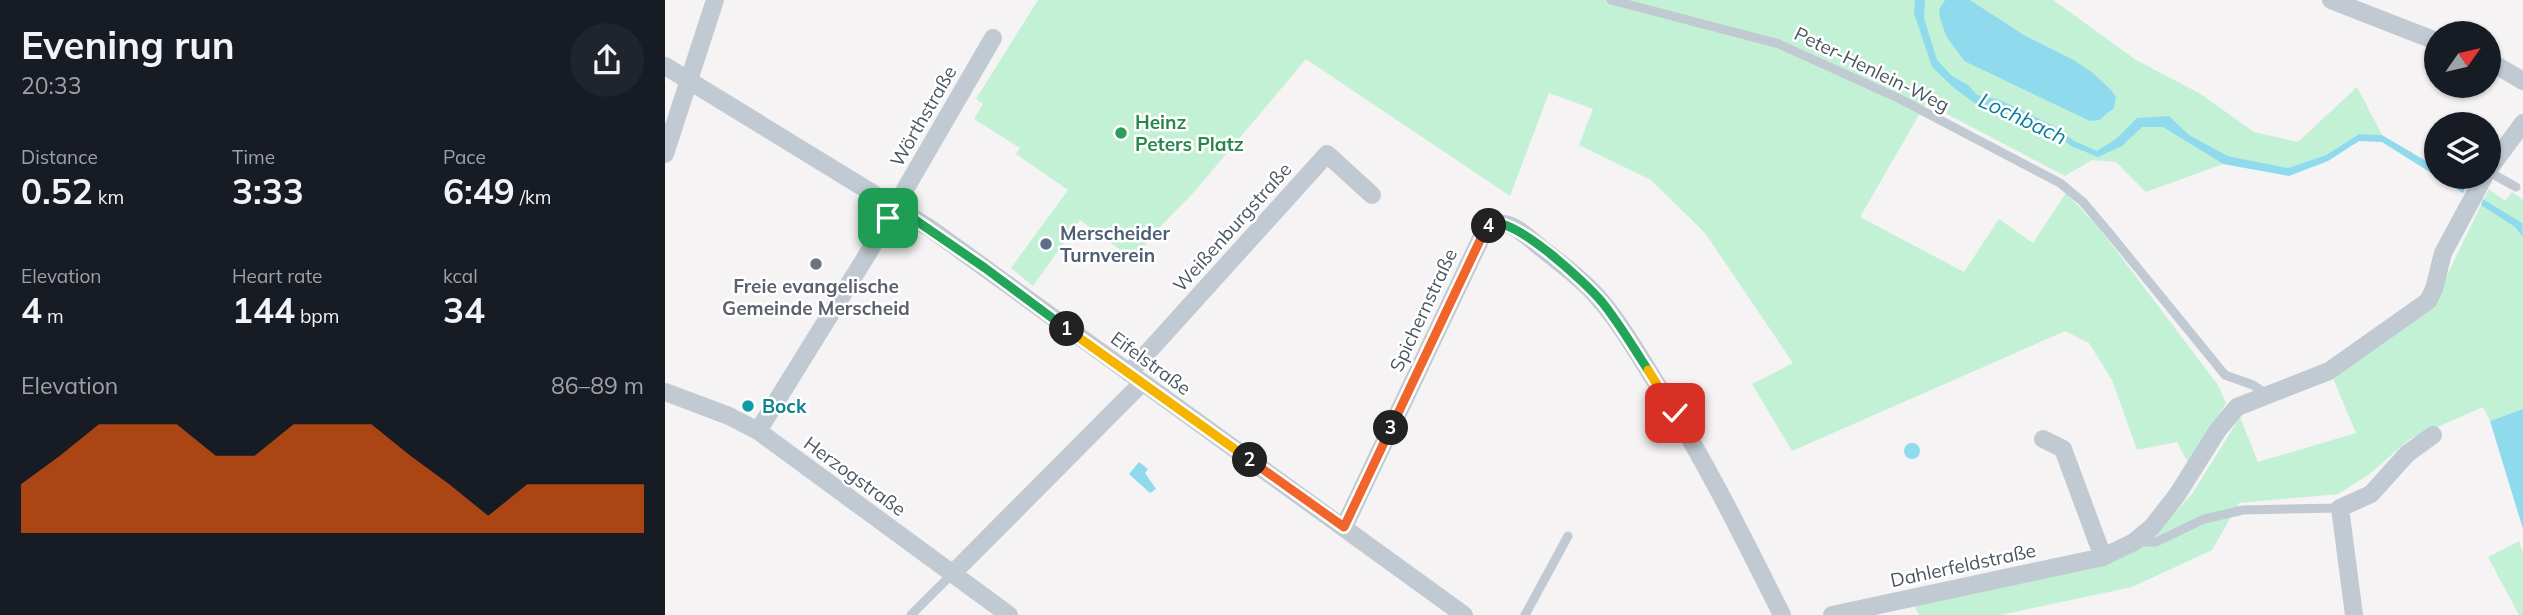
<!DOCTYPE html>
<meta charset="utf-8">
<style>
body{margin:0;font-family:Mulish,sans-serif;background:#20242c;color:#f1f3f6;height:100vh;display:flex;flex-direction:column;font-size:26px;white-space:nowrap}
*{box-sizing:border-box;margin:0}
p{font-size:23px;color:#9ea1a6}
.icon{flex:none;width:38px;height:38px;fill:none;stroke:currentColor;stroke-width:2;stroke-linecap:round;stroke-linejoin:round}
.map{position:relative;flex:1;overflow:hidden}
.details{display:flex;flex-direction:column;background:#171b24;width:665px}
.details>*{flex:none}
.needle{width:46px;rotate:56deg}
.controls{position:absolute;left:1759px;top:21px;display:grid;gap:14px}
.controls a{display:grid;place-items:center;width:77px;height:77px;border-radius:50%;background:#171b24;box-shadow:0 2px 5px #0004;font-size:35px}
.pin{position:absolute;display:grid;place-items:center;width:60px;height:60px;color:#fff;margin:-30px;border-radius:14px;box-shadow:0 4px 10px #0006}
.km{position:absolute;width:35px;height:35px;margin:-18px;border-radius:50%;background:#222;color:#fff;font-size:19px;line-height:35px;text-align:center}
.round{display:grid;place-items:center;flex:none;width:74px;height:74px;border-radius:37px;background:#20242c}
.head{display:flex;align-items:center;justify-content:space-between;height:119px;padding:0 21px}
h1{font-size:38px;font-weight:700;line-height:52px}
.metrics{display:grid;grid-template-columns:repeat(3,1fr);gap:10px;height:119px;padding:7px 21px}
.metrics div{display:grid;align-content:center}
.metrics b{font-size:35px;font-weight:700}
.metrics small{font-size:19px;font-weight:400}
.metrics p{font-size:19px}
.chart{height:196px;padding:14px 21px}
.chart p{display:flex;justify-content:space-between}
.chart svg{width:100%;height:126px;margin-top:7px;fill:#ea580c;opacity:.7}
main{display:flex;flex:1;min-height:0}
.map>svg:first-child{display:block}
</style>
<main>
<section class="details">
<div class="head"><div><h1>Evening run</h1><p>20:33</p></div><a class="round"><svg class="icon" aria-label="share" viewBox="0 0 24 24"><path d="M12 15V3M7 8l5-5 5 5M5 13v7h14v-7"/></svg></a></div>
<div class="metrics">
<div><p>Distance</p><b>0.52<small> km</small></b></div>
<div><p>Time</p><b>3:33</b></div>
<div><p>Pace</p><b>6:49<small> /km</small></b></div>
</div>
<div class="metrics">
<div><p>Elevation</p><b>4<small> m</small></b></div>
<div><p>Heart rate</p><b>144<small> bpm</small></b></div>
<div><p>kcal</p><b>34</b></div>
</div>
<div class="chart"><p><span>Elevation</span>86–89 m</p>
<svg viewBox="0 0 160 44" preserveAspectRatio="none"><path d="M0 44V27L10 17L20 6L30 6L40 6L50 17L60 17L70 6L80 6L90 6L100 17L110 27L120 38L130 27L140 27L150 27L160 27V44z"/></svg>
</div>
</section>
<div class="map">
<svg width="1858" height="615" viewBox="0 0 1858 615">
<rect width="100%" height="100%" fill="#f5f3f3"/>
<path fill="#c3f1d5" d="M373 0H1280L1274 9 1281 36 1299 61 1324 72 1407 59 1359 35 1305 0H1388L1471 60 1534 93 1589 132 1633 142 1692 87 1717 135 1694 134 1661 155 1623 168 1563 156 1524 135 1499 127 1558 164 1481 192 1451 162 1427 160 1400 176 1261 103 1195 217 1299 272 1334 219 1368 243 1401 193 1434 228 1553 385 1561 403 1523 463 1512 442 1472 450 1447 380 1424 343 1400 331 1127 451 1087 384 1128 363 1040 233 986 180 914 145 928 109 884 93 845 196 641 59 530 191 488 234 469 260 415 220 368 286 346 268 403 190 351 154 355 148 309 119 318 104 311 99Z
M1824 189 1840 201 1847 192 1858 200V409L1825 421 1818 407 1745 439 1703 475 1673 494 1574 503 1547 550 1467 587 1335 615H1254L1249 606 1495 529 1527 494 1575 417 1593 462 1691 433 1667 376 1765 310Z
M1854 541 1858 552V615H1854L1823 557Z"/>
<path fill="#90daee" d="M1250 0H1260L1259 18 1272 60 1287 76 1303 85 1312 95 1335 100 1389 126 1409 141 1432 151 1451 139 1472 118 1504 116 1524 135 1563 156 1623 168 1661 155 1694 134 1717 135 1771 167V176L1717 142 1694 141 1663 161 1624 176 1558 164 1498 127H1477L1457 146 1433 157 1406 146 1387 130 1363 122 1333 106 1311 104 1289 88 1267 67 1249 13Z
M1280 0H1305L1359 35 1407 59 1428 73 1446 90 1451 97 1449 108 1434 120 1425 121 1299 61 1281 36 1275 18 1274 9Z
M1772 177H1787L1801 185 1798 193Z
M1818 199 1857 223 1858 237 1850 227 1816 205Z
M1858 409V529L1825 421Z
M1239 451a8 8 0 1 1 16 0a8 8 0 1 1-16 0Z
M474 462 483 469 480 473 491 489 485 493 464 474Z"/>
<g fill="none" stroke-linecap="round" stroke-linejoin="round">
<path stroke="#c1cad2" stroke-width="9" d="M946 0 1114 44 1235 99 1395 183 1418 202 1445 234 1560 375 1588 385 1602 394
M1824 172 1851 187
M1470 542H1491L1539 519 1578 510 1675 508
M246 615 288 573
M860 615 903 536"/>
<path stroke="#c1cad2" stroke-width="18" d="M1666 0 1771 41
M1824 61 1858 81
M0 66 266 229 799 615
M0 154 50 0
M1824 169 1858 123
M464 373 662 154 707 195
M0 392 64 416 93 431 344 615
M93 431 202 255 328 38
M1378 439 1398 449 1438 557
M679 527 819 232C838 211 859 234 876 248 894 262 913 276 929 293 953 319 971 351 990 381 1038 456 1077 535 1117 615
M288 573 477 383
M1167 615 1438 557 1469 542 1487 527 1512 495 1553 430 1572 407 1664 371 1763 301 1769 289 1778 253 1819 177
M1689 615 1675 508 1706 494 1742 454 1768 435"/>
</g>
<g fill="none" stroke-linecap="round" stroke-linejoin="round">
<defs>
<path id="split-1" d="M223 218 230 206 320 268 402 329"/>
<path id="split-2" d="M402 329 585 460"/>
<path id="split-3" d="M585 460 679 527 726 428"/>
<path id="split-4" d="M726 428 819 232 824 226"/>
<path id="split-5" d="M824 226 828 223C853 220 920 282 937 302 954 323 968 347 983 370"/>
<path id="split-6" d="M983 370 1010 413"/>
</defs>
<use href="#split-1" stroke="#fff" stroke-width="14"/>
<use href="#split-2" stroke="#fff" stroke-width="14"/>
<use href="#split-3" stroke="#fff" stroke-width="14"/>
<use href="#split-4" stroke="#fff" stroke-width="14"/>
<use href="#split-5" stroke="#fff" stroke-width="14"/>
<use href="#split-6" stroke="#fff" stroke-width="14"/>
<use href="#split-1" stroke="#22a559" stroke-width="9"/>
<use href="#split-2" stroke="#f5b400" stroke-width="9"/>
<use href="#split-3" stroke="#f0652b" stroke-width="9"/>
<use href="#split-4" stroke="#f0652b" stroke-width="9"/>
<use href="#split-5" stroke="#22a559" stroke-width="9"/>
<use href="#split-6" stroke="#f5b400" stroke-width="9"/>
</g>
<circle fill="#2e9e5b" stroke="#fff" stroke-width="2.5" cx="456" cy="133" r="7"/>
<circle fill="#5c6f8a" stroke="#fff" stroke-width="2.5" cx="381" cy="244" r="7"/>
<circle fill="#6b7280" stroke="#fff" stroke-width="2.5" cx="151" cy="264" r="7"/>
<circle fill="#0f9aa8" stroke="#fff" stroke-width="2.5" cx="83" cy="406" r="7"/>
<g text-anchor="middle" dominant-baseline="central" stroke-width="5" stroke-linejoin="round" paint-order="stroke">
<g font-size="19" fill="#4a5661" stroke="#fff">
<text transform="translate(1207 69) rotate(26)">Peter-Henlein-Weg</text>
<text transform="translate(258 116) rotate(-60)">Wörthstraße</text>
<text transform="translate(567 227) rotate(-48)">Weißenburgstraße</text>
<text transform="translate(758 310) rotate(-65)">Spichernstraße</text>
<text transform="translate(486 363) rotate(36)">Eifelstraße</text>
<text transform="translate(190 476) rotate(36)">Herzogstraße</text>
<text transform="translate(1298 565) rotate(-12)">Dahlerfeldstraße</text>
</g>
<g font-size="19" font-weight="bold" fill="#27864d" stroke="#fff" text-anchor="start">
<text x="470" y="122">Heinz<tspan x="470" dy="22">Peters Platz</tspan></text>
</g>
<g font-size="19" font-weight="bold" fill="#4e5e75" stroke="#fff" text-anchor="start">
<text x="395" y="233">Merscheider<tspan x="395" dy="22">Turnverein</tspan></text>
</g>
<g font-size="19" font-weight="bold" fill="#5b616d" stroke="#fff">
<text x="151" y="286">Freie evangelische<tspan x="151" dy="22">Gemeinde Merscheid</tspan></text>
</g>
<g font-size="19" font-weight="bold" fill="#0d838f" stroke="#fff" text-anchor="start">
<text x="97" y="406">Bock</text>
</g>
<g font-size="21" font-style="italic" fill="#0c7c9b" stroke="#fff">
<text transform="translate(1358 118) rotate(25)">Lochbach</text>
</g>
</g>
</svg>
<div class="controls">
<a><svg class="needle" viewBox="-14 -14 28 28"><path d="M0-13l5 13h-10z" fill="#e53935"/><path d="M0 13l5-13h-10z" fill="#9ea1a6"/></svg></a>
<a><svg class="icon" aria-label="layers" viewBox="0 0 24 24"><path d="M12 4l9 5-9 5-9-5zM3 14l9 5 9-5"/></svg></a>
</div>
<div class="pin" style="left:223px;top:218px;background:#1e9e55"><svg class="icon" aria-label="arrive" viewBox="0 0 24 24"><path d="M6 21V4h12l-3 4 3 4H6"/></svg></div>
<div class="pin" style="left:1010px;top:413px;background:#d93025"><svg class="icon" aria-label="check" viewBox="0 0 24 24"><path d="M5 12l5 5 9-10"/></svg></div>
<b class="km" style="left:402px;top:329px">1</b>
<b class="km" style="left:585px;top:460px">2</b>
<b class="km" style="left:726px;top:428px">3</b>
<b class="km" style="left:824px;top:226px">4</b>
</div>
</main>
